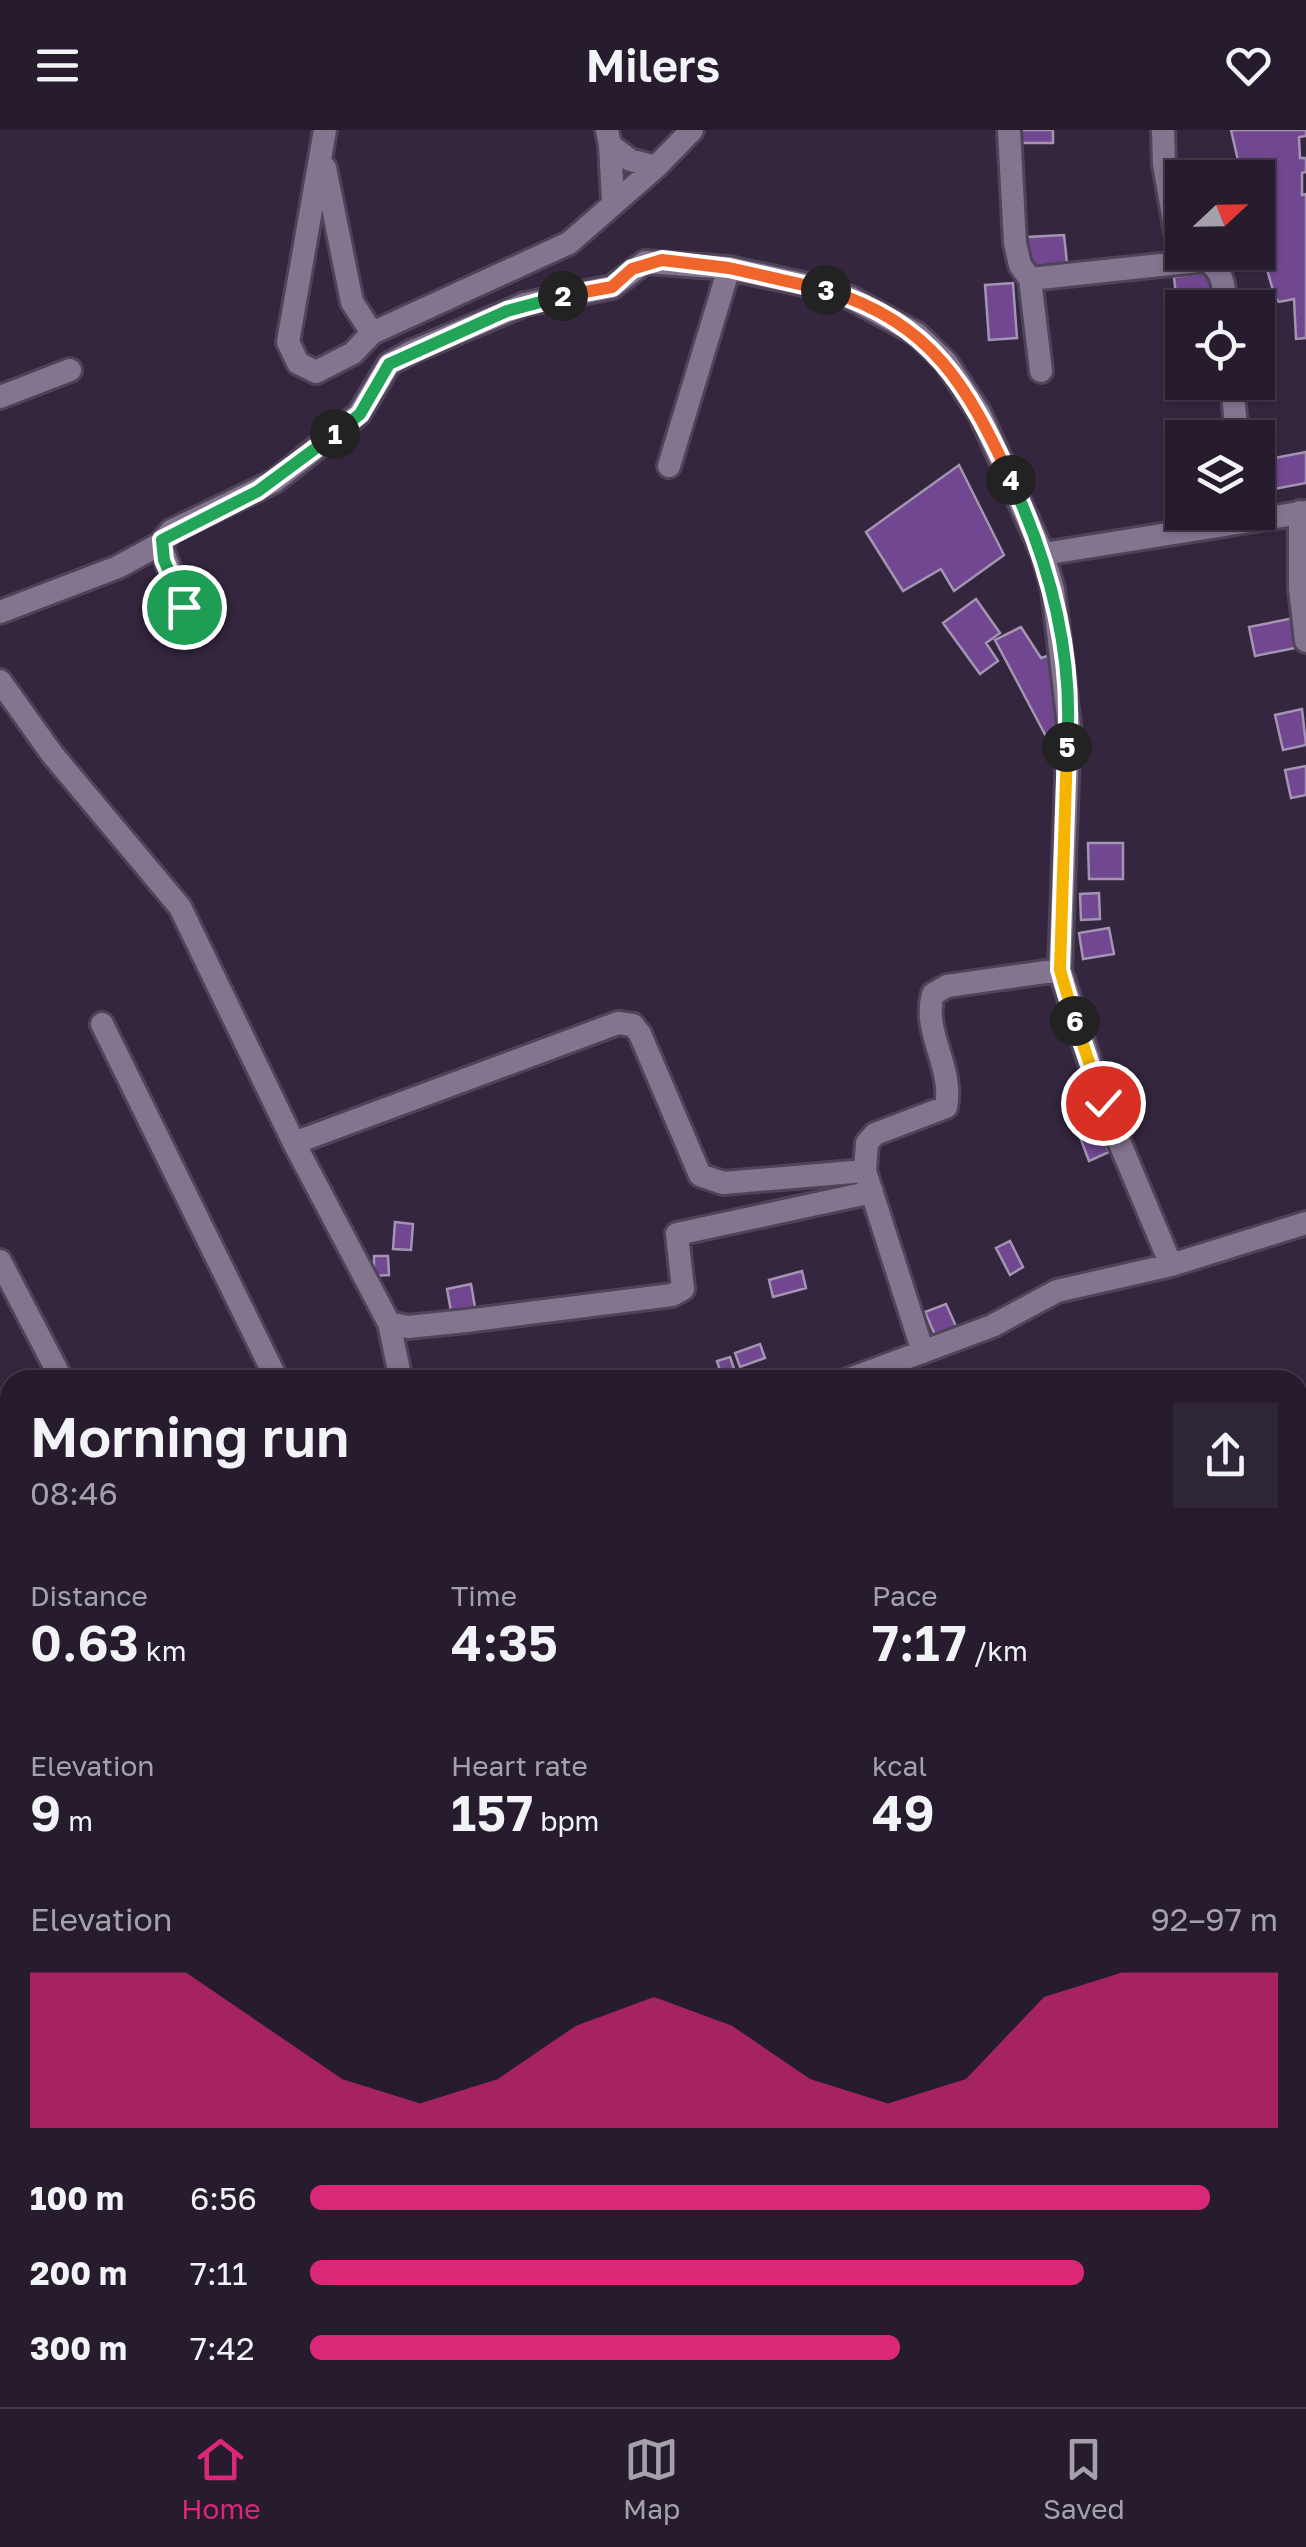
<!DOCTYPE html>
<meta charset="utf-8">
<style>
body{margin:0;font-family:"Golos Text",sans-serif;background:#2e2536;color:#f1f3f6;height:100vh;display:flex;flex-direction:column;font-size:38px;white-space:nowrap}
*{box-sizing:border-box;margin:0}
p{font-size:32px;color:#a4a1aa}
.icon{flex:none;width:55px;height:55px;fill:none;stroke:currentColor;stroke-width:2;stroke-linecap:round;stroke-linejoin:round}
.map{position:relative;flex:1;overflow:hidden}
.side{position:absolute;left:0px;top:1240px;width:1308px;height:1038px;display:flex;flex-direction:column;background:#261c2e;border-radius:30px 30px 0 0;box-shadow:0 2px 8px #0004,0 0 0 2px #423a4a}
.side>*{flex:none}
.needle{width:65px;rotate:68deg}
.controls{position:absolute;left:1165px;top:30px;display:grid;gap:20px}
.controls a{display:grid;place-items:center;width:110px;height:110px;border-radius:0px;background:#261c2e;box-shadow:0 2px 8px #0004,0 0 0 2px #423a4a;font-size:50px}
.pin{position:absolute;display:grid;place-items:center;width:85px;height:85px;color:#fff;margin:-42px;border:5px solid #fff;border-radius:50%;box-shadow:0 2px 10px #0007}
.km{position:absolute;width:50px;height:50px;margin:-25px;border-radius:50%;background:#222;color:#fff;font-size:28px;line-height:50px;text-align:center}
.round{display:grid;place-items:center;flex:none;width:105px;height:105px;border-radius:0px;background:#2e2536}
.head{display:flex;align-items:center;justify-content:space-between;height:170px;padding:0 30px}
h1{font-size:55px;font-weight:600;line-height:75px}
.figures{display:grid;grid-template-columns:repeat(3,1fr);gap:15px;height:170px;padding:10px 30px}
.figures div{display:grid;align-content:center}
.figures b{font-size:50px;font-weight:600}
.figures small{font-size:28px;font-weight:400}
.figures p{font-size:28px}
.chart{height:280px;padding:20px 30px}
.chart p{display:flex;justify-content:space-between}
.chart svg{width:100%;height:180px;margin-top:10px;fill:#db2777;opacity:.7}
ul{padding:0 30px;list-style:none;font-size:32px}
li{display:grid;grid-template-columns:160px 120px 1fr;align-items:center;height:75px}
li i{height:25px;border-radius:12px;background:#db2777}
header{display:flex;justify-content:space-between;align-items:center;height:130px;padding:0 30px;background:#261c2e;font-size:45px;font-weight:600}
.tab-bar{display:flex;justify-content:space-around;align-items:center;height:140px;border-top:2px solid #423a4a;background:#261c2e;font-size:28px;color:#a4a1aa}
.tab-bar a{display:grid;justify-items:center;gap:5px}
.tab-bar .current{color:#db2777}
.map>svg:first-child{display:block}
</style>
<header><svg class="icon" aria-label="menu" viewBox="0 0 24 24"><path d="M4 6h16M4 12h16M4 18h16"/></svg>Milers<svg class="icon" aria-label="heart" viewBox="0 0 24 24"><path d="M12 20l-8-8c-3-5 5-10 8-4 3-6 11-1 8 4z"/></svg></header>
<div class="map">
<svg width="1306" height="2277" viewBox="0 0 1306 2277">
<rect width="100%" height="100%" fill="#33263e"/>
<path fill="#714791" stroke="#a394b1" stroke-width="2.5" d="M1018 0H1053V13H1018Z
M1231 0H1306V6L1299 7 1300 28H1306V42L1302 43V65L1306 64V208L1296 209 1294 169 1279 172 1275 167 1258 109V48H1242Z
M1223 39 1232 41 1233 48H1182L1181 81 1178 44Z
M1064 105 1067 133 1030 136 1027 107Z
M1212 142 1215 172 1177 176 1174 147Z
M1013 153 1017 208 989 210 985 155Z
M1306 322V353L1258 362V331Z
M959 335 1004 425 954 461 941 439 903 461 866 402Z
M976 469 1000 503 986 513 998 531 980 544 943 493Z
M1294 488 1300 517 1255 526 1249 497Z
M1021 497 1041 528 1057 523 1065 625 1058 629 995 510Z
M1302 579 1306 615 1283 620 1275 585Z
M1306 636V665L1291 668 1285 640Z
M1088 713H1123V749H1089Z
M1099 763 1100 789 1081 790 1080 764Z
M1109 798 1114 824 1083 829 1079 803Z
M1100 999 1109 1022 1089 1031 1080 1007Z
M395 1092 413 1094 411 1120 393 1119Z
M1010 1111 1023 1137 1010 1145 996 1118Z
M374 1126H388L389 1145 374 1146Z
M802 1141 806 1158 773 1167 769 1150Z
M471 1154 476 1183 452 1187 447 1159Z
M946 1174 956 1196 935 1205 925 1182Z
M760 1214 765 1228 740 1237 735 1223Z
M730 1227 738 1250H723L717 1231Z"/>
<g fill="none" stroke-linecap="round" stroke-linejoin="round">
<defs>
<path id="minor" d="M325 0 288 212 298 233 316 242 353 223 372 203 569 113 656 37
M607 0 610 15 630 30 656 37 692 0
M1009 0 1015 113 1020 135 1030 149 1041 241
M1163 0 1164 34 1181 131
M610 15 613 71
M325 38 352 172 372 203
M1030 149 1207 130C1224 142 1224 157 1226 178
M1232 252 1237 308
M0 267 70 240
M669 336 729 138
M1300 382V459L1306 511
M1043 424 1306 382
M184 477 160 414 171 401 275 351 359 284 389 234 411 222 525 174 612 157 645 132 729 138 817 157 851 168 917 204 946 232 980 284 1043 424 1053 459 1069 596 1060 840 1103 973 1171 1135
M0 482 118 437 160 414
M0 551 52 624 180 777 294 1013 389 1193 408 1197 466 1191 672 1165 683 1159 677 1104 872 1062
M102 894 277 1250
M294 1013 618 893 633 895 640 904 700 1045 723 1053 865 1041
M0 1131 62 1250
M389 1193 401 1250
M923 1222 865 1041 867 1013 875 1004 946 977C954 937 922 903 933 864L947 856 1060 840
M847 1250 992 1196 1057 1161 1171 1135 1306 1093
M1298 1522 1306 1526
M7 1794 9 1569
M1298 1819H1306
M1298 2150H1306
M913 2268V2275
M1079 2268 1082 2277"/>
</defs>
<use href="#minor" stroke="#4e4357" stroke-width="28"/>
<use href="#minor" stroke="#837490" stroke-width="22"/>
</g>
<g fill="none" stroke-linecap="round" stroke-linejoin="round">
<defs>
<path id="split-1" d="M184 477 164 430 162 410 258 361 335 304"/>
<path id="split-2" d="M335 304 360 284 389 234 507 181 563 166"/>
<path id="split-3" d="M563 166 612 157 632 139 662 130 729 138 826 160"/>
<path id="split-4" d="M826 160C932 193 967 255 1011 350"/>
<path id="split-5" d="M1011 350C1050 434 1074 523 1067 617"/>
<path id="split-6" d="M1067 617 1060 840 1075 891"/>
<path id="split-7" d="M1075 891 1103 973"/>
</defs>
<use href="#split-1" stroke="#fff" stroke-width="20"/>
<use href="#split-2" stroke="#fff" stroke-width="20"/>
<use href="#split-3" stroke="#fff" stroke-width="20"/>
<use href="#split-4" stroke="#fff" stroke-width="20"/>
<use href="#split-5" stroke="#fff" stroke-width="20"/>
<use href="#split-6" stroke="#fff" stroke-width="20"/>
<use href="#split-7" stroke="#fff" stroke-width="20"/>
<use href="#split-1" stroke="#22a559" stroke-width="12"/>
<use href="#split-2" stroke="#22a559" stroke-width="12"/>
<use href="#split-3" stroke="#f0652b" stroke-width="12"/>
<use href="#split-4" stroke="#f0652b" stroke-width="12"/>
<use href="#split-5" stroke="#22a559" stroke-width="12"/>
<use href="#split-6" stroke="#f5b400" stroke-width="12"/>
<use href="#split-7" stroke="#f5b400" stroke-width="12"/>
</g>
</svg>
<div class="controls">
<a><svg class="needle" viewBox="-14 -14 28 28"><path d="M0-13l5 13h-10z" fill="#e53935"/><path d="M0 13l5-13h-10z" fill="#a4a1aa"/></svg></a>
<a><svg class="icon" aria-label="locate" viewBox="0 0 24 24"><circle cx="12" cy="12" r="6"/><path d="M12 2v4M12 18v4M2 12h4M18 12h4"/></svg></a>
<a><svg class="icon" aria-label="layers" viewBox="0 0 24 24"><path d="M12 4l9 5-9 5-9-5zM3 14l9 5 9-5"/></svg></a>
</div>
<div class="pin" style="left:184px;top:477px;background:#1e9e55"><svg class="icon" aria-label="arrive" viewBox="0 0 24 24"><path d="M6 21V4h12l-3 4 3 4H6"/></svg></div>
<div class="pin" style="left:1103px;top:973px;background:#d93025"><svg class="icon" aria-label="check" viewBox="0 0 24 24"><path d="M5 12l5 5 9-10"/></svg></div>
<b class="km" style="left:335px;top:304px">1</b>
<b class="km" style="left:563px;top:166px">2</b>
<b class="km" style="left:826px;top:160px">3</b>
<b class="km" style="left:1011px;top:350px">4</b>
<b class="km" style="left:1067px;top:617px">5</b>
<b class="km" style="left:1075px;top:891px">6</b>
<section class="side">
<div class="head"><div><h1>Morning run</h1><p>08:46</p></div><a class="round"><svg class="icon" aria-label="share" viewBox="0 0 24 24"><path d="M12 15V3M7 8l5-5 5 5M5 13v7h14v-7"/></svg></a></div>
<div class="figures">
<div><p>Distance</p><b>0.63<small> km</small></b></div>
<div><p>Time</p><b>4:35</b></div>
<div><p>Pace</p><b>7:17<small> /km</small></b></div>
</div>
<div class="figures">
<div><p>Elevation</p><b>9<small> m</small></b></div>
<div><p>Heart rate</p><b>157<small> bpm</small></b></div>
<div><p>kcal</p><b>49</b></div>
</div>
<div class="chart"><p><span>Elevation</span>92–97 m</p>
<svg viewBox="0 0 160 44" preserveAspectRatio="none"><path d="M0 44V6L10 6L20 6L30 19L40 32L50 38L60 32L70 19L80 12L90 19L100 32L110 38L120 32L130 12L140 6L150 6L160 6V44z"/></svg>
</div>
<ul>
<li><b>100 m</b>6:56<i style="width:93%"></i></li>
<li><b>200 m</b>7:11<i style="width:80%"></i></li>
<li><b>300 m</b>7:42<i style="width:61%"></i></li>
</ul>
</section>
</div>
<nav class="tab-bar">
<a class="current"><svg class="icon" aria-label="home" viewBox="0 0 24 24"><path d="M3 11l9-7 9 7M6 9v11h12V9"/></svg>Home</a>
<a><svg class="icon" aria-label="map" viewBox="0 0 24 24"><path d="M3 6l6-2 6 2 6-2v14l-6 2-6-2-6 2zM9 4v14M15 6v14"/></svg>Map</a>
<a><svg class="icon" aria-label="saved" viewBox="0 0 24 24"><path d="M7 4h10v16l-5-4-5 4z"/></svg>Saved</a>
</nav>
